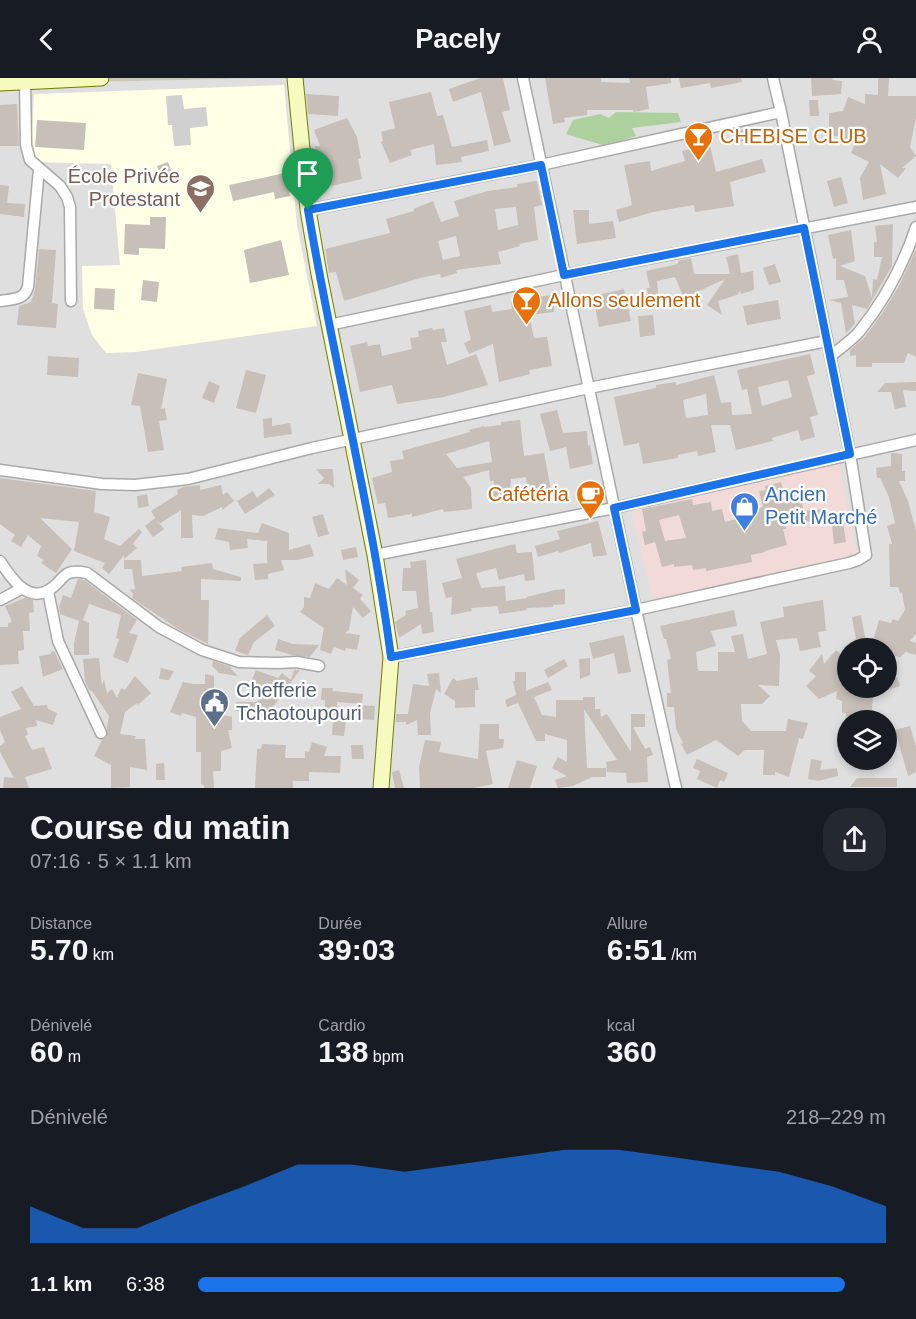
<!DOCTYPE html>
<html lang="fr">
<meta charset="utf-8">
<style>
body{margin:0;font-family:Arial,sans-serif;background:#242831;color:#f1f3f6;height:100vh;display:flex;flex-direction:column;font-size:22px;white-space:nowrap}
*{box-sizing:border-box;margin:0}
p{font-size:20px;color:#9ea1a6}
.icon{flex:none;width:33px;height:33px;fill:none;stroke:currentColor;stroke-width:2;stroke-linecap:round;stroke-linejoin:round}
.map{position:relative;height:710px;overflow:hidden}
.details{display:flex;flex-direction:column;background:#171b24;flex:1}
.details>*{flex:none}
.buttons{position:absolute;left:837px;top:560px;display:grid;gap:12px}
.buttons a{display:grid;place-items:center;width:60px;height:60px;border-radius:50%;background:#171b24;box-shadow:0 3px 9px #0003;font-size:30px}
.pin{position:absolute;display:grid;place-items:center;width:51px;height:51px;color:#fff;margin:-62px -26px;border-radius:50% 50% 50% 0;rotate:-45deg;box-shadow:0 0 6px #0007}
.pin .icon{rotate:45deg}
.round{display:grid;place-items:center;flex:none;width:63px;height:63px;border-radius:24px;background:#242831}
.headline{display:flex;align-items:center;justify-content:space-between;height:102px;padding:0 30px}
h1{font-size:33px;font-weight:600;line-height:45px}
.figures{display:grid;grid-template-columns:repeat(3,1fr);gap:9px;height:102px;padding:6px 30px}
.figures div{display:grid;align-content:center}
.figures b{font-size:30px;font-weight:600}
.figures small{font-size:16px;font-weight:400}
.figures p{font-size:16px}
.chart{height:168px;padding:12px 30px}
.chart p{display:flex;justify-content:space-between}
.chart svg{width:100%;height:108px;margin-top:6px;fill:#1a73e8;opacity:.7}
ul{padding:0 30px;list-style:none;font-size:20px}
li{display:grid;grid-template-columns:96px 72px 1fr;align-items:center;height:45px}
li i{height:15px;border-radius:8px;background:#1a73e8}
header{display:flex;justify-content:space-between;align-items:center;height:78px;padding:0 30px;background:#171b24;font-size:27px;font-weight:600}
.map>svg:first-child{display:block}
</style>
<header><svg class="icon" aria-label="back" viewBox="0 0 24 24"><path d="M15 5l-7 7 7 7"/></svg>Pacely<svg class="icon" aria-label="person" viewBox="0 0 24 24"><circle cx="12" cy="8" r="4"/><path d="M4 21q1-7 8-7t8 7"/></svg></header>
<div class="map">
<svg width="916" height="710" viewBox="0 0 916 710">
<rect width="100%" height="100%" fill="#f2efe9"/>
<path fill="#e0dfdf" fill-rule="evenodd" d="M266 0H916V710H0V500L2 498 0 494V9L49 5ZM848 570H886V609H848ZM848 642H886V681H848Z"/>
<path fill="#f2dad9" d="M838 384 857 477 653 524 631 431Z"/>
<path fill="#ffffe5" d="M284 7 297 147 317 248 136 274 106 275 92 257 83 231 82 188 120 187 111 86 31 84 34 16Z"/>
<path fill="#d0d0d0" d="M182 17 184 31 206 29 208 48 190 50 191 67 174 68 172 47H168L166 18Z"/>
<path fill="#c7c7b4" d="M0 0H266L49 5Z"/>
<path fill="#add19e" d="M616 34 678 35 681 44 632 50 636 58 606 68 566 56 573 42 600 36 609 40Z"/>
<path fill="#c7bfb8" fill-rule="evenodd" d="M480 0H503L510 32 502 34 511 64 494 68 481 14 453 24 449 11Z
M545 0H601V4L630 5 629 0H671V5L646 9 649 31 634 34 633 32H587V37L564 40 565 44 553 46Z
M679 0H741L742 4 711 10 709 1 710 5 681 10Z
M811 0H833L832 2 842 3 841 16 812 18Z
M878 0H889L888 18H916V40L910 69 916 78 902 90H906L898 100 880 86 886 116 863 122 860 100 869 84 851 75 855 66H839V58H829V35L843 33 848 19 865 26V16L878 17Z
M431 14 437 38 443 37 452 69 487 62 489 73 461 79 462 84 436 87 434 66 410 72 412 77 390 85 381 64 383 63 381 54 395 50 389 24Z
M306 16 339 18 338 38 308 36Z
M809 22H818L819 38H810Z
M17 26 19 68H0V27Z
M347 40 357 59 361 80 358 81 362 101 318 111 315 93H317L315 68H320L314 52Z
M37 42 86 45 84 72 35 69Z
M753 48 757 57 738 65 734 55Z
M710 67 716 94 762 81 766 94 730 104 734 128 695 134 694 127 653 134 619 144 616 132 632 127 624 87 650 83 651 93 685 83 682 73Z
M168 84 175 103 163 107 157 88Z
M285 95 290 118 275 121 274 114 233 123 229 107Z
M841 99 848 125 834 129 827 103Z
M537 103 542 127 534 129 538 162 519 166 520 168 498 174 501 186 456 192 457 195 441 200 440 196 420 200 344 223 336 194 329 195 325 171 390 155 386 141 414 133 413 131 433 123 441 144 459 138 454 123 488 113 518 109 517 106ZM516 129 518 147 498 152 495 131ZM456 158 460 178 443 182 438 163Z
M0 107 9 108 7 125 25 126 24 139 0 136Z
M573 132H589V146L613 143 616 160 577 166Z
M150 139H166L165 171 139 170V177L124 176 125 146 150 147Z
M893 146 892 188 867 231 852 227 855 246 846 255 841 225 829 222 848 219 844 202H836V180L833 181 828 157 851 152 855 183 840 188 865 198 872 220 873 201 877 202 882 179H874V164H877L875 148Z
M281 162 289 197 250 205 244 172Z
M39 171 56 172 52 225 58 226 56 250 17 247 19 228 31 224 35 212Z
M916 171V279L908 275 904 285H872V289H856V277L850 278V272L865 259 883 234 899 208Z
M738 176 741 195 753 193 754 212 741 216 740 213 737 217 718 223 722 237 707 227 725 201 684 220 675 199 657 203 659 223 649 224 647 210H650L646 193 678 186V183L691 180 694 196H730L726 179Z
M775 186 781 204 769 207 763 190Z
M143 202 159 204 157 224 141 222Z
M95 210 115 211 114 232 94 231Z
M624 211 631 243 599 249 593 218Z
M553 217 554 234 529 237 534 260 547 259 552 288 529 292 530 296 499 304 493 266 469 276 464 265 471 262 464 233 491 227 492 234 512 231 511 224 527 220Z
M778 222 781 241 747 247 743 228Z
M653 237 655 257 640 259 638 238Z
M432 250 433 252 444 250 447 264H441L447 287 476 276 488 307 444 319 397 326 392 307 360 314 350 268 367 264 368 268 380 266 382 278 412 271 410 260 419 259 418 253Z
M810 276 815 296 807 298 818 337 810 339 815 359 801 363 798 352 772 360 773 363 736 372 730 347H711L716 374 698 378 697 373 678 377V380L643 386 639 365 624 368 614 319 656 310V307L676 304V307L714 297 721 325 731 324 732 337 752 336 747 311 742 312 737 292ZM788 302 792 319 762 328 758 309ZM706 316 708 337 686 340 683 322Z
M48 278 79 280 78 299 47 297Z
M246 292 266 297 256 335 236 330Z
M138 295 167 301 161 331 165 330 167 342 159 343 164 372 148 374 140 328 131 327Z
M209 303 220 308 214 325 202 320Z
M916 304V313L903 312 906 329 895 331 891 314H877L885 305Z
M557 332 563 355 587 353 588 368 590 367 593 386 570 391 566 369 550 373 540 336Z
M272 340V348L290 345 292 356 264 360 263 341Z
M520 342 524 378 544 375 551 412 528 416 526 399 511 401 509 420 493 419 494 403H490L489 392 463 399 471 410 472 431 444 434 443 431 412 439V436L388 440 385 425 378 426 372 400 392 394 390 383 404 381 402 373 470 354 469 352 484 348V349L501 347V344ZM489 363 492 384 457 390 446 376Z
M891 375 902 376V393H905V403H899L908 423 916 453V556L910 563 916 565V577L906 574 899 580 897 578 886 580V570H871L879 542 891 545 893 541 898 543 905 532 902 514 900 515 898 509H890L889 466H892L887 448 895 445 889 419 880 400H877L876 390 891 388Z
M316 391H333L334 410 329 406H318L324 400Z
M0 400 96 413 94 434 110 439 104 461 120 468 139 451 142 454 133 466 137 470 124 481V477L109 496 102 490 105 485 74 473 79 444 40 440 72 471 56 495 41 485 44 482 37 478 41 468 28 457 21 469 11 463 15 457 0 446Z
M781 404 784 415 798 411 804 433 825 431 827 441 804 444 803 435 785 439 786 451H783L787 467 765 473V474L751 477 752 484 706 493V490L693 492 692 487 674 489V486L662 489 655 464 645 467 642 454 646 453 642 431 692 421 693 427 711 424 712 433 722 431 725 444 744 439 743 434 763 429 759 413 766 412 765 408ZM679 437 686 460 665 463 659 442Z
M200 407V412L221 407 223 417 227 414 234 423 222 432V429L203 438 192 437 193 460H181V432L159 446 151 433 178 416 177 412 183 409Z
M269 410 275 417 245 436 237 423 253 413 257 420Z
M147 416 149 428 138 430 137 418Z
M323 436 329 456 318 459 312 439Z
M155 440 164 451 153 459 145 448Z
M598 443 607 477 593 479 591 465 559 475 558 473 538 479 535 468 560 461 557 453Z
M843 444 846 464 834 466 832 446Z
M262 445 289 455V472L310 466 314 478 297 482H281L284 492 268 496V501L255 502 253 486 267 485V463L247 461 248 470 230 472 229 464 215 461 218 450 258 455Z
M515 466 517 475 532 474 535 502 525 503 524 496 499 502 496 490 476 495 481 510 505 508 506 523 527 520V519L555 512 565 511V526L553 527V529L526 530 527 532 499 536 498 528 471 530 472 533 451 537 452 519 446 520 442 505 462 500 456 481Z
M356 469 358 479 343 482 341 472Z
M124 482H141L142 498 182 493 181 489 212 485 213 491 241 499V503L201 501V522H209L208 566 178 551 132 520 133 515 129 512 135 511 132 491H124Z
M426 482 430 534H432L434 554 422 556 421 546 399 560 395 544 406 537 405 533 418 530 416 513H402L403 490H411L410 484Z
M345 491 359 502 353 510 363 517 360 521 371 533 363 540 353 529 349 552 345 555 360 557 357 572 346 570 345 573 334 569 331 576 320 572 324 550 300 534 304 529V519L310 520 315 505 329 511 337 500 347 507Z
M78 501 84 502 137 542 129 555 138 557 128 585 113 579 119 561 116 560 121 537 89 526 83 542 89 545V577H74V565L79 543 60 536 59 529 63 517 71 520Z
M25 520 33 522 34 534 29 535 30 553H23L24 572 18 573 19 586 0 587V549H8V545L12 544 5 528Z
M823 522 826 553 818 554 821 569 800 573 797 560 776 562 780 577 779 608 758 607 770 618 762 626H741L742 643 751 653H786L788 641 808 645 803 661 799 660 789 699 775 694V697H763L764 672H745L738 678 716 662 687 677 681 666 683 665 676 651 674 629H667V615H671L667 582 671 581 666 561H664L660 548 734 532 737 548 711 553 716 568 696 574 698 593H718V574H735L731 558 743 556 748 581 767 576 760 544 784 539 783 529Z
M267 537 275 548 254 564 248 577 235 573 240 560Z
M861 537 867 570H843L856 561 852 539Z
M624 557 631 594 618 596 614 575 593 581 589 565Z
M278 561 293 566 319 567 310 579 292 577 275 572Z
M836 572 848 582V609H886V603L897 599 900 608 873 617 871 642 846 641V635H842V623L836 621 837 613 819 621 806 608 816 598 809 593 822 576 824 586Z
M54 573 63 591 43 599 39 578 51 576V574Z
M99 580 102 608 104 601 107 615 112 611 117 620 121 610 125 612 135 598 151 615 138 627 137 625 125 634 120 656 136 658 135 661H145L147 692 130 689V709L111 710V687L94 678 102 662 107 659V649L109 638 92 613 89 612 85 603 83 581Z
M590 580V597L580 601 579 581Z
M564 581 568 588 548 600 544 592Z
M213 583 231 589V591L238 598 219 595 212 588Z
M161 590 174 593 169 602 159 601Z
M256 592 278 600 282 595 291 602 294 592H300L264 641 253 633H236V624H257L267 611 251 604Z
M515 594H526V613L548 604 552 612 534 619 542 637 556 639V622H583V619H595V631H600L601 639 607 636 631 674V636H645V649H633L645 671 650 669 653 677 647 679 648 704 627 705 626 695 607 694 606 684 617 682 584 631 587 690H606V699H592L573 708 558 710 555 702 567 698 552 690 558 679 567 684V662L545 656V663H536L518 625 507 629 505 622 516 617 513 603H515Z
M439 595 441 615 436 611 430 635 431 657H418L417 642 406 647V644H396V636H408L413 606 429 608 427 596Z
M205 596 214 598V635L232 639V652H228L232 670 221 673V693H213L214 710H204V707L201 706V674H196V639L182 635 181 638 170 634 183 604 193 606H205Z
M477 599 479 612H475V629L455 630V623L444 616 453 600 457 603Z
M22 608 34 628 47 627 48 631 57 635 53 647 36 642 37 648 26 650 28 657 25 658 32 672 44 669 52 691 25 699 29 710H3L4 699 14 700 0 674V668L5 664 0 652V639L21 631 11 614Z
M322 610H333V613L363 616 362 626 337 624V634L325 633V622H321Z
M359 627 375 628 374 642 358 641Z
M333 642 346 643 344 658 332 657Z
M480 646H499V661H504L503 670 486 673 493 706 474 710H420L419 689 425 662 441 664 439 674 478 681Z
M910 648 916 669V694L908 698 895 652Z
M312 664 327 669 324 678H341L340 695 309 694V703H293V710H255L257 671H261L262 666 286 667 285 680H305V673L309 674Z
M351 667H363L364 681H352Z
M697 681 728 695 724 704 720 702 717 710 697 701 700 693 693 690Z
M811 681 822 683 820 692 837 690 838 698 818 703 808 701Z
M517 682 537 688 530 710H508Z
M164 685 165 702H156V686Z
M399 692 404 710H395L392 694Z
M857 700H897V709H850Z"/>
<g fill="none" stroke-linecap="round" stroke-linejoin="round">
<defs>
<path id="street" d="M523 0 636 532 676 710
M25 3 26 67 30 82 60 108 67 119 70 129 71 223
M308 132 541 87 781 34
M0 223C13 221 24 222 28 209L39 91
M329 247 564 197 916 129
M831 278C840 270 851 263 859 254 885 222 903 188 916 149
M0 392 102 406 135 407 188 401 312 370 589 310 827 263
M375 477 614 430 916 362
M0 483C9 497 26 524 47 513 65 504 60 489 87 495L159 549 202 572 239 584 278 585 297 584 319 588
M48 513 58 563 101 655
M0 522 21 511
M391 579 636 532 849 485 858 482 866 477 850 376 781 34 773 0"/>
<path id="secondary" d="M295 0 308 132 319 196 375 477 391 579 381 710
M0 5 101 0"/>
</defs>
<use href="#street" stroke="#a9a9a9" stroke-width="13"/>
<use href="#secondary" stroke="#707d05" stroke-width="17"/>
<use href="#street" stroke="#fff" stroke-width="10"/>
<use href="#secondary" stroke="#f7fabf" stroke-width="15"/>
</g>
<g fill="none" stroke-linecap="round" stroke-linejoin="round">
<defs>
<path id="route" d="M541 87 564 197 804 150 850 376 614 430 636 532 391 579C371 428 333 281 308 132Z"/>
</defs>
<use href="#route" stroke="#fff" stroke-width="12"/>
<use href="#route" stroke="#1a73e8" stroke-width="8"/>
</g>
<defs>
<symbol id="bar-pin" viewBox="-11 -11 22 30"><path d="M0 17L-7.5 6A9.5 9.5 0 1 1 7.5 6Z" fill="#e8710a" stroke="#fff"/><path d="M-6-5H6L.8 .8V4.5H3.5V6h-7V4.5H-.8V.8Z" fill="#fff"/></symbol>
<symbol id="school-pin" viewBox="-11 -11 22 30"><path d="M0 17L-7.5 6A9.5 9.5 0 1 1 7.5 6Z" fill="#8d6e63" stroke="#fff"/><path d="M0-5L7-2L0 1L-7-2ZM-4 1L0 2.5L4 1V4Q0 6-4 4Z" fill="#fff"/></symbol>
<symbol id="cafe-pin" viewBox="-11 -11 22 30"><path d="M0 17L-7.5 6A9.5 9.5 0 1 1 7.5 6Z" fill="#e8710a" stroke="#fff"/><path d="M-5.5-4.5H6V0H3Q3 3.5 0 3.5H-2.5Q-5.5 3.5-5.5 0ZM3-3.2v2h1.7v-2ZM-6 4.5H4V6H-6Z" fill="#fff"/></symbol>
<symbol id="shop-pin" viewBox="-11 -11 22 30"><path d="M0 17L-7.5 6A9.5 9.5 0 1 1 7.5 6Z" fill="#3f7fe0" stroke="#fff"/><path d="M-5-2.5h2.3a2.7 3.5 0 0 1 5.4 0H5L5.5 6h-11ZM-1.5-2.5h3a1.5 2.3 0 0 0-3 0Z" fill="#fff"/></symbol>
<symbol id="civic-pin" viewBox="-11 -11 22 30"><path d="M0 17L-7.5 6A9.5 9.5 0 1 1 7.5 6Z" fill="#5c6f8a" stroke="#fff"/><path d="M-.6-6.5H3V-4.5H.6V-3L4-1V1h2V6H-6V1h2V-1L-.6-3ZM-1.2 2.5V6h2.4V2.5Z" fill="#fff"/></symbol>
</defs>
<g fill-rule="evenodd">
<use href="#bar-pin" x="682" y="42" width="33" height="45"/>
<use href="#school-pin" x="184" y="94" width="33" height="45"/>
<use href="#bar-pin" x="510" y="206" width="33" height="45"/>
<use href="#cafe-pin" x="574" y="400" width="33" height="45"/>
<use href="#shop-pin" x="728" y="412" width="33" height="45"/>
<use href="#civic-pin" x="198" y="608" width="33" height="45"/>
</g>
<g text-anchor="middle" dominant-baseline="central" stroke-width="4.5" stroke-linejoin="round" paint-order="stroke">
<g font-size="20" fill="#c56008" stroke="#fff" text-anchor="start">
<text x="720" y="58">CHEBISE CLUB</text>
<text x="548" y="222">Allons seulement</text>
<text x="569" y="416" text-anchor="end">Cafétéria</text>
</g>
<g font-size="20" fill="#785e54" stroke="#fff" text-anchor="end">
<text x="180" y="98">École Privée<tspan x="180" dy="23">Protestant</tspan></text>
</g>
<g font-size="20" fill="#366cbe" stroke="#fff" text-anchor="start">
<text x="765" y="416">Ancien<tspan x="765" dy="23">Petit Marché</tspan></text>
</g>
<g font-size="20" fill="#4e5e75" stroke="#fff" text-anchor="start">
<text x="236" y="612">Chefferie<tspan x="236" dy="23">Tchaotoupouri</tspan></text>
</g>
</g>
</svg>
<div class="buttons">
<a><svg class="icon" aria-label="locate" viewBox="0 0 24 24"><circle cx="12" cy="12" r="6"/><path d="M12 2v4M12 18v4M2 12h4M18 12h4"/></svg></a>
<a><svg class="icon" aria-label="layers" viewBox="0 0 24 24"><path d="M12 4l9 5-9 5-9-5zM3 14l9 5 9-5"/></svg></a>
</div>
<div class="pin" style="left:308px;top:132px;background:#1e9e55"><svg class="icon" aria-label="arrive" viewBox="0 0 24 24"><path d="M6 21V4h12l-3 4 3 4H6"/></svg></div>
</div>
<section class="details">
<div class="headline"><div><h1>Course du matin</h1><p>07:16 · 5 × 1.1 km</p></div><a class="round"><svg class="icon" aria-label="share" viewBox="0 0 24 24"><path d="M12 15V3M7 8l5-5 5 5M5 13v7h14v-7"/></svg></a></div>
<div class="figures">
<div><p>Distance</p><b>5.70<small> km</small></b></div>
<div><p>Durée</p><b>39:03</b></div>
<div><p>Allure</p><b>6:51<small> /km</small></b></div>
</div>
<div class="figures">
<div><p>Dénivelé</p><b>60<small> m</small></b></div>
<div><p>Cardio</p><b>138<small> bpm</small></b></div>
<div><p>kcal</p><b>360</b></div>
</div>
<div class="chart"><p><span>Dénivelé</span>218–229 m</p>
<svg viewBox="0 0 160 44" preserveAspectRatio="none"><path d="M0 44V29L10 38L20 38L30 29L40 21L50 12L60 12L70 15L80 12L90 9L100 6L110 6L120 9L130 12L140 15L150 21L160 29V44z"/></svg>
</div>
<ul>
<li><b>1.1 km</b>6:38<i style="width:94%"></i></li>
</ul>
</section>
